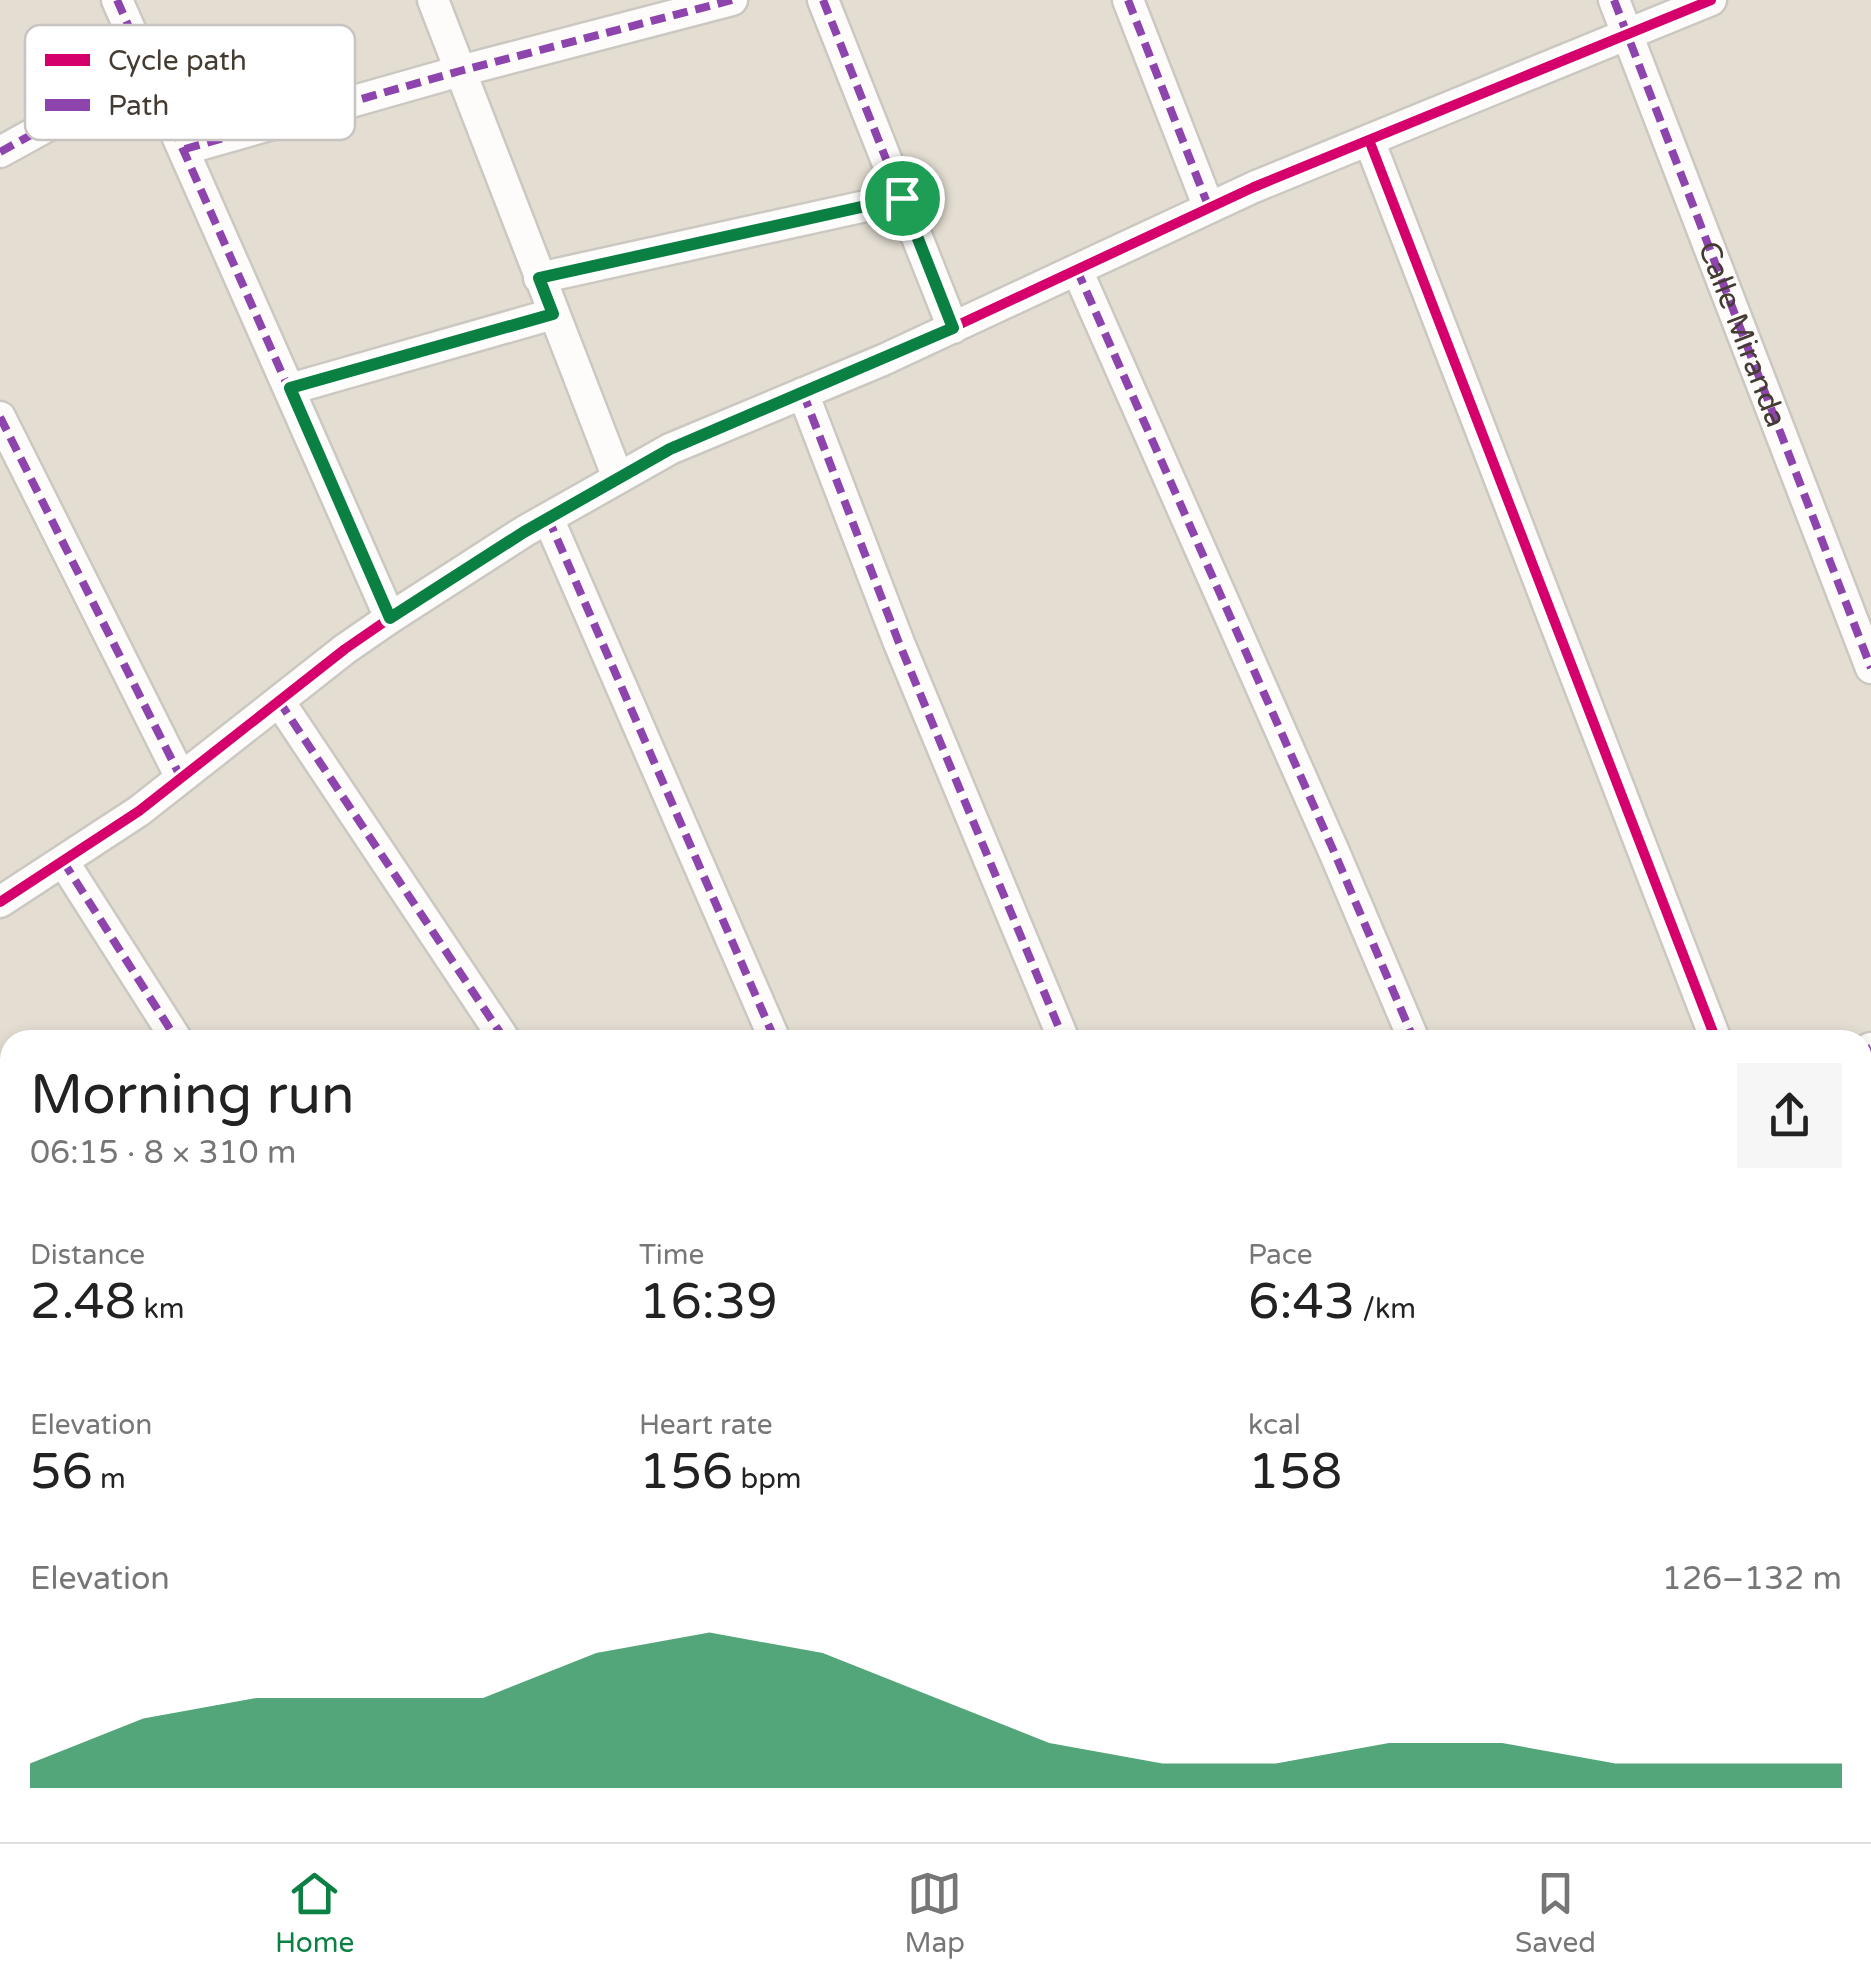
<!DOCTYPE html>
<meta charset="utf-8">
<style>
body{margin:0;font-family:"Varela Round",sans-serif;background:#f6f6f6;color:#222;height:100vh;display:flex;flex-direction:column;font-size:38px;white-space:nowrap}
*{box-sizing:border-box;margin:0}
p{font-size:32px;color:#767676}
.icon{flex:none;width:55px;height:55px;fill:none;stroke:currentColor;stroke-width:2;stroke-linecap:round;stroke-linejoin:round}
.map{position:relative;flex:1;overflow:hidden}
.side{position:absolute;left:0px;top:1030px;width:1872px;height:812px;display:flex;flex-direction:column;background:#fff;border-radius:30px 30px 0 0;box-shadow:0 5px 15px #0003}
.side>*{flex:none}
.pin{position:absolute;display:grid;place-items:center;width:85px;height:85px;color:#fff;margin:-42px;border:5px solid #fff;border-radius:50%;box-shadow:0 2px 10px #0007}
.round{display:grid;place-items:center;flex:none;width:105px;height:105px;border-radius:0px;background:#f6f6f6}
.head{display:flex;align-items:center;justify-content:space-between;height:170px;padding:0 30px}
h1{font-size:55px;font-weight:600;line-height:75px}
.figures{display:grid;grid-template-columns:repeat(3,1fr);gap:15px;height:170px;padding:10px 30px}
.figures div{display:grid;align-content:center}
.figures b{font-size:50px;font-weight:600}
.figures small{font-size:28px;font-weight:400}
.figures p{font-size:28px}
.chart{height:280px;padding:20px 30px}
.chart p{display:flex;justify-content:space-between}
.chart svg{width:100%;height:180px;margin-top:10px;fill:#0b8043;opacity:.7}
.menu{display:flex;justify-content:space-around;align-items:center;height:140px;border-top:2px solid #e0e0e0;background:#fff;font-size:28px;color:#767676}
.menu a{display:grid;justify-items:center;gap:5px}
.menu .selected{color:#0b8043}
.map>svg:first-child{display:block}
</style>
<div class="map">
<svg width="1871" height="1842" viewBox="0 0 1871 1842">
<rect width="100%" height="100%" fill="#efece6"/>
<path fill="#e4ddd2" d="M0 0H1871V1842H148L159 1832H1862V1040H10V1711L0 1720Z"/>
<g fill="none" stroke-linecap="round" stroke-linejoin="round">
<defs>
<path id="street" d="M117 0 390 618
M433 0 618 478
M823 0 953 328
M1128 0 1209 208
M1614 0 1871 668
M1369 140 1716 1040
M185 149 460 71 732 0
M0 152 149 70
M1077 270 1335 854 1414 1040
M539 278 902 198
M290 389 553 314
M803 393 899 643 1064 1040
M0 417 181 778
M548 518 775 1040
M279 701 505 1040
M63 861 177 1040
M0 902 139 811 345 649 390 618 525 531 670 449 883 360 1254 187 1711 0
M1862 1052 1871 1048
M0 1120 10 1141
M1862 1353 1871 1371
M0 1587 10 1595
M0 1720 10 1711
M677 1832 683 1842
M970 1832 976 1842
M1118 1832 1122 1842
M1406 1832 1410 1842
M1779 1832 1784 1842
M906 1842 923 1832"/>
</defs>
<use href="#street" stroke="#cbc8c2" stroke-width="35"/>
<use href="#street" stroke="#fdfcfb" stroke-width="30"/>
<g stroke="#8e44ad" stroke-width="8" stroke-dasharray="15 8" stroke-linecap="butt">
<path d="M117 0 390 618"/>
<path d="M823 0 953 328"/>
<path d="M1128 0 1209 208"/>
<path id="s1" d="M1614 0 1871 668"/>
<path d="M185 149 460 71 732 0"/>
<path d="M0 152 149 70"/>
<path d="M1077 270 1335 854 1414 1040"/>
<path d="M539 278 902 198"/>
<path d="M290 389 553 314"/>
<path d="M803 393 899 643 1064 1040"/>
<path d="M0 417 181 778"/>
<path d="M548 518 775 1040"/>
<path d="M279 701 505 1040"/>
<path d="M63 861 177 1040"/>
<path d="M1862 1052 1871 1048"/>
<path d="M0 1120 10 1141"/>
<path d="M1862 1353 1871 1371"/>
<path d="M0 1587 10 1595"/>
<path d="M0 1720 10 1711"/>
<path d="M314 1832 321 1842"/>
<path d="M677 1832 683 1842"/>
<path d="M970 1832 976 1842"/>
<path d="M1118 1832 1122 1842"/>
<path d="M1406 1832 1410 1842"/>
<path d="M1779 1832 1784 1842"/>
<path d="M906 1842 923 1832"/>
</g>
<defs>
<path id="cycleway" d="M1369 140 1716 1040
M0 902 139 811 345 649 390 618 525 531 670 449 883 360 1254 187 1711 0"/>
</defs>
<use href="#cycleway" stroke="#fff" stroke-width="16"/>
<use href="#cycleway" stroke="#d6006c" stroke-width="10"/>
</g>
<g fill="none" stroke-linecap="round" stroke-linejoin="round">
<defs>
<path id="route" d="M902 198 953 328 670 449 524 532 390 618 290 388 553 314 539 278Z"/>
</defs>
<use href="#route" stroke="#fff" stroke-width="20"/>
<use href="#route" stroke="#0b8043" stroke-width="12"/>
</g>
<g text-anchor="middle" dominant-baseline="central" stroke-width="8" stroke-linejoin="round" paint-order="stroke">
<g font-size="30" fill="#443c32" stroke="#fff">
<text stroke="none"><textPath href="#s1" startOffset="358">Calle Miranda</textPath></text>
</g>
</g>
<rect x="25" y="25" width="330" height="115" rx="15" fill="#fff" stroke="#c7c4c2" stroke-width="2.5"/>
<rect x="45" y="54" width="45" height="12" fill="#d6006c"/>
<rect x="45" y="99" width="45" height="12" fill="#8e44ad"/>
<g font-size="28" fill="#443c32">
<text x="108" y="70">Cycle path</text>
<text x="108" y="115">Path</text>
</g>
</svg>
<div class="pin" style="left:902px;top:198px;background:#1e9e55"><svg class="icon" aria-label="arrive" viewBox="0 0 24 24"><path d="M6 21V4h12l-3 4 3 4H6"/></svg></div>
<section class="side">
<div class="head"><div><h1>Morning run</h1><p>06:15 · 8 × 310 m</p></div><a class="round"><svg class="icon" aria-label="share" viewBox="0 0 24 24"><path d="M12 15V3M7 8l5-5 5 5M5 13v7h14v-7"/></svg></a></div>
<div class="figures">
<div><p>Distance</p><b>2.48<small> km</small></b></div>
<div><p>Time</p><b>16:39</b></div>
<div><p>Pace</p><b>6:43<small> /km</small></b></div>
</div>
<div class="figures">
<div><p>Elevation</p><b>56<small> m</small></b></div>
<div><p>Heart rate</p><b>156<small> bpm</small></b></div>
<div><p>kcal</p><b>158</b></div>
</div>
<div class="chart"><p><span>Elevation</span>126–132 m</p>
<svg viewBox="0 0 160 44" preserveAspectRatio="none"><path d="M0 44V38L10 27L20 22L30 22L40 22L50 11L60 6L70 11L80 22L90 33L100 38L110 38L120 33L130 33L140 38L150 38L160 38V44z"/></svg>
</div>
</section>
</div>
<nav class="menu">
<a class="selected"><svg class="icon" aria-label="home" viewBox="0 0 24 24"><path d="M3 11l9-7 9 7M6 9v11h12V9"/></svg>Home</a>
<a><svg class="icon" aria-label="map" viewBox="0 0 24 24"><path d="M3 6l6-2 6 2 6-2v14l-6 2-6-2-6 2zM9 4v14M15 6v14"/></svg>Map</a>
<a><svg class="icon" aria-label="saved" viewBox="0 0 24 24"><path d="M7 4h10v16l-5-4-5 4z"/></svg>Saved</a>
</nav>
